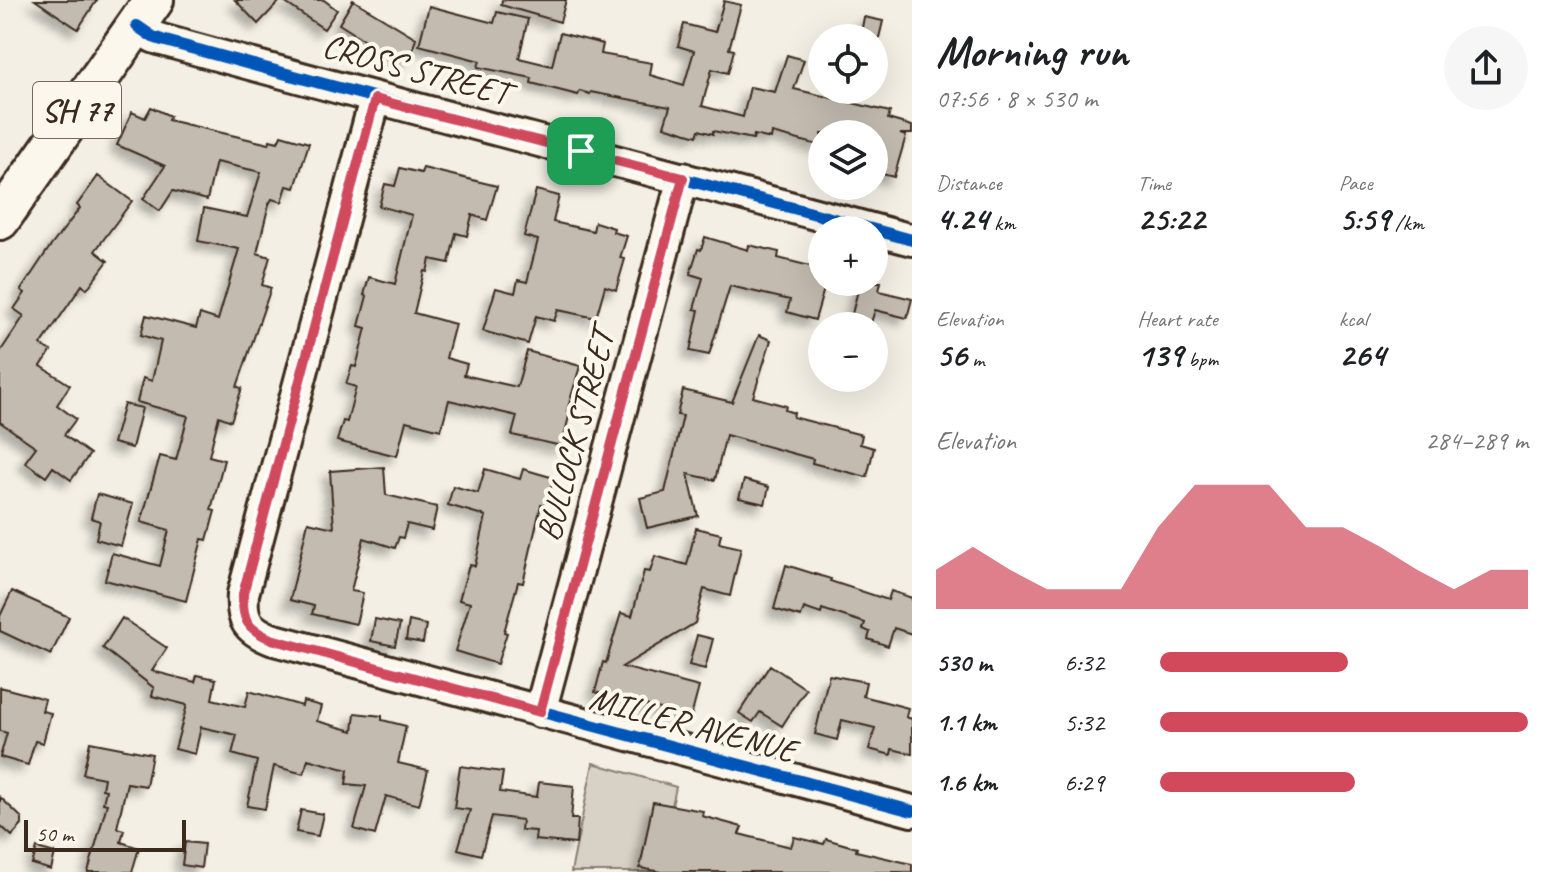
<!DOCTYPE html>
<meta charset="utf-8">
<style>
body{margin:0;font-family:Caveat,sans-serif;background:#f6f6f6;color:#202124;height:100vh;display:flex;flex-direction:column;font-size:30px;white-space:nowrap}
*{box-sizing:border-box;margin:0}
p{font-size:26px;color:#757577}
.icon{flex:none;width:44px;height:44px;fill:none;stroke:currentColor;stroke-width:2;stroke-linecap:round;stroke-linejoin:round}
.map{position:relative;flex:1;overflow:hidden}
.sheet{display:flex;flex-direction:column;background:#fff;width:640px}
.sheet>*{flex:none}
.fabs{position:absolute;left:808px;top:24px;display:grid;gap:16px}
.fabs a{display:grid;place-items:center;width:80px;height:80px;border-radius:50%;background:#fff;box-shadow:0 8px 32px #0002;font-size:40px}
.scale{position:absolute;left:24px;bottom:20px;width:162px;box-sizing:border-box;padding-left:8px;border:4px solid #3b2a1e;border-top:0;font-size:22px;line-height:28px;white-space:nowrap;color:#3b2a1e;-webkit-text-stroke:6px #fbf7ec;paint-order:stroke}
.pin{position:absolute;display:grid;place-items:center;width:68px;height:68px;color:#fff;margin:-34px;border-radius:16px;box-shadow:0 4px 12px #0006}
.round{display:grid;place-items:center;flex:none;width:84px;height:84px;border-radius:42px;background:#f6f6f6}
.overview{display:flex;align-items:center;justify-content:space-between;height:136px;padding:0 24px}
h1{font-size:44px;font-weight:700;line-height:60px}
.figures{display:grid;grid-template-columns:repeat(3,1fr);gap:12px;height:136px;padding:8px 24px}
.figures div{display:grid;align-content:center}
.figures b{font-size:34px;font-weight:700}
.figures small{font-size:22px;font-weight:400}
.figures p{font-size:22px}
.chart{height:224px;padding:16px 24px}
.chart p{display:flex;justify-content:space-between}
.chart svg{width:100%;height:144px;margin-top:8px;fill:#d1495b;opacity:.7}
ul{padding:0 24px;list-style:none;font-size:26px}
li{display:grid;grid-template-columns:128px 96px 1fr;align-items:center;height:60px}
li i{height:20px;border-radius:10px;background:#d1495b}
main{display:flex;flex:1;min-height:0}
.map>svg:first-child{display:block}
</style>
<main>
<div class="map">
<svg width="912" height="872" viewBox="0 0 912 872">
<defs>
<filter id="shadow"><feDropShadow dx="-7" dy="7" stdDeviation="4" flood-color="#0004"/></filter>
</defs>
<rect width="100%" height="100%" fill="#f3efe4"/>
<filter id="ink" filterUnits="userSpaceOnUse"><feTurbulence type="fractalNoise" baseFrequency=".0125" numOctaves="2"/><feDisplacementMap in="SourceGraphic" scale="16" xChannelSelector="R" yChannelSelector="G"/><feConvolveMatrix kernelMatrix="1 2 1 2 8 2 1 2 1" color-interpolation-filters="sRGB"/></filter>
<g filter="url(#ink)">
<path fill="#d8d1c6" stroke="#8a7e72" stroke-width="2" d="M593 763 676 787 658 872H571Z"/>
<path fill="#c3bbb0" stroke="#3b2a1e" stroke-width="2" filter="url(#shadow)" d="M35 0H97L78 29Z
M235 0H324L337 10 324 29 281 0 258 24Z
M353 0 416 38 410 59 382 51 339 24Z
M502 0H566L560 22 501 5Z
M724 1 741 5 729 49 734 50 728 73 712 69 702 106 743 117 750 87 775 92 787 55 804 60 794 89 890 112 888 119 912 126V134H900L906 136 894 177 878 173 879 170 874 168V134H822V146L772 133 771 139 754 135 753 139 713 131V134L699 130 697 136 664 126 670 107 591 92 590 94 580 91 578 95 531 83 532 78 478 67 480 61 419 45 429 6 494 23 497 12 528 19 519 58 552 66 560 33 603 44 601 54 652 63 650 75 684 85 694 51 678 46 684 24 715 32Z
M864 17 883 21 879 38H860Z
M151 107 170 116 168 120 269 144 270 140 278 142 281 135 309 143 295 188 287 186 282 202 272 199 269 204 257 253 270 257 262 285 271 288 237 387 242 388 231 421 219 416 209 456 224 460 211 510 215 511 207 540 202 539 186 601 105 580 112 553 160 566 169 530 141 522 160 456 176 460 188 416 137 402 143 378 152 381 161 341 141 335 146 315 196 328 200 314 218 320 239 249 198 241 204 208 247 217 261 172 216 162 207 200 173 191 160 211 143 199 165 166 117 145 132 112 145 118Z
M400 168 421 173 423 168 497 186 487 220 472 215 467 236 456 233 449 263 430 259 427 272 424 271 414 313 455 324 446 358 467 364 464 375 517 387 527 351 580 366 567 411 570 412 562 446 512 435 517 416 449 400 441 430 406 421 397 456 337 441 343 421 347 422 356 387 346 384 352 366 356 367 366 328 359 326 367 296 364 295 369 277 395 284 412 215 379 206 385 184 395 186Z
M98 176 132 201 95 251 108 261 87 289 82 285 41 345 51 351 41 366 70 385 57 405 76 419 64 435 90 454 71 480 53 467 46 477 25 462 36 447 0 422V352L24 316 14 309 25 293 21 290 47 251 80 208 77 205Z
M536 190 559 196 553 222 593 231 595 222 614 228 613 232 627 236 620 258 625 259 616 290 605 286 596 318 558 310 554 321 536 316 528 344 483 331 496 288 515 293 518 280 527 282 538 240 524 236Z
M705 237 748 250 749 245 779 252 778 258 822 269V282H826L815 320 787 312 790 300 730 286 709 355 690 351 699 310 694 309 703 278 690 274 698 249 701 250Z
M860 282H881L879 291 912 299 907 318 875 310 870 326H849Z
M759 335 771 340 753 397 786 406 785 410 794 413 793 417 862 435 860 444 874 448 867 477 812 463 813 459 726 435 715 480 688 474 698 516 647 528 640 498 665 492 683 416 677 415 683 390 732 402Z
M124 404 142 408 132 448 113 443Z
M384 467 386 495 437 507 432 530 407 524 403 538 399 537 395 548 364 538 351 591 363 593 356 624 312 614 314 606 290 600 308 522 334 528 330 471Z
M485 469 520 479 523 469 554 478 545 506 541 505 523 583 518 582 504 632 507 633 497 664 455 651 470 603 459 600 469 565 475 566 486 516 448 505 453 486 478 493Z
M744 480 769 487 765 504 739 498Z
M97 494 133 504 121 546 96 539 100 521 91 518Z
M696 528 721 534 719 543 741 548 730 596 704 589 695 623 622 667 699 687 691 717 595 692 603 662 606 663 621 613 632 616 644 571 650 572 655 556 687 565Z
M786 565 831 579 830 581 888 600 891 591 912 598V634L894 628 888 646 868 639 870 632 863 629 865 623 822 609 821 614 804 608 801 617 774 609Z
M12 591 69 617 51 655 0 631V616Z
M122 618 167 648 152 671 195 682 197 675 216 679 212 699 245 707 249 691 302 706 303 701 321 706 317 721 353 731 355 713 382 716V720L406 726 398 763 428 770 419 805 386 796 375 835 354 829 366 786 346 784 348 770 308 759 304 774 274 766 265 809 247 806 257 761 232 754 237 735 201 727 195 754 175 749 187 705 152 696 154 688 103 648Z
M375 619 400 624 395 646 371 641Z
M409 621 426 625 423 643 406 640Z
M697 635 713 639 705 669 689 665Z
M770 665 806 689 782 726 760 712 753 722 739 713Z
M829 675 866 682 863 696 908 708 906 717 912 719V754L892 749 891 755 869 749 875 728 842 720 837 740 815 734Z
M0 687 45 699 42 711 51 713 43 743 35 741 28 765 0 757 7 733 0 731Z
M90 742 152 754 146 786 127 783 117 828 124 830 121 842 139 848 132 872H88L107 804 103 803 106 790 102 789 104 778 83 774Z
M460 766 503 772 500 792 537 797 539 782 574 786 571 819H578L576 844 535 840 536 831 521 830 522 820 492 816 481 855 458 849 470 810 454 808Z
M0 797 22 818V825L12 836 0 825Z
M653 802 703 811 702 816 742 827 739 834 791 847 794 837 824 844 826 839 857 848 856 851 912 864V872H662L640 868Z
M301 810 323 814 318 836 296 832Z
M185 842 204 844 201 868 182 865Z
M37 848 55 853 51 870 32 864Z"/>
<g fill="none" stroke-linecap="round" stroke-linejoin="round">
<defs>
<path id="minor" d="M137 26 153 37 162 40C411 109 662 172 912 240
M375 99 243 594C241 620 247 629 271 639L912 811
M540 712 683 178"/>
<path id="major" d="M0 220 154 0"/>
</defs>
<use href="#minor" stroke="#3b2a1e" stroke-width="36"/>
<use href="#major" stroke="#3b2a1e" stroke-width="44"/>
<use href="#minor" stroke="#fbf7ec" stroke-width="30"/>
<use href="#major" stroke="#fbf7ec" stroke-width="38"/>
<defs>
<path id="cycleway" d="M137 26 153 37 162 40C411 109 662 172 912 240
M375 99 243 594C241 620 247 629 271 639L912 811"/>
</defs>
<use href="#cycleway" stroke="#fbf7ec" stroke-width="17"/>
<use href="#cycleway" stroke="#0057b8" stroke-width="12"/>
</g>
</g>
<g fill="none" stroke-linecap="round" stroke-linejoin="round" filter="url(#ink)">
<defs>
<path id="route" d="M375 99 683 178 540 712 271 639C247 629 242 620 243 594Z"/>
</defs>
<use href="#route" stroke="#fff" stroke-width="16"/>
<use href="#route" stroke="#d1495b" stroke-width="10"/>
</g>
<g text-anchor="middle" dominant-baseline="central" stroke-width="8" stroke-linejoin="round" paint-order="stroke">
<rect fill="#fbf7ec" stroke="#75685c" stroke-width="2" x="33" y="82" width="88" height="56" rx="6"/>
<g font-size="32" font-weight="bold" fill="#3b2a1e">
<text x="77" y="110">SH 77</text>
</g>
<g font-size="34" fill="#3b2a1e" stroke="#fbf7ec">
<text transform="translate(416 69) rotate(15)">CROSS STREET</text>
<text transform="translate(575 435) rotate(-75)">BULLOCK STREET</text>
<text transform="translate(693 724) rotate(15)">MILLER AVENUE</text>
</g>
</g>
</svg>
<div class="fabs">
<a><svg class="icon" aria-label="locate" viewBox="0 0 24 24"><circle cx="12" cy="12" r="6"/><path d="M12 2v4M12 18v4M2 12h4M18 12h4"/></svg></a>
<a><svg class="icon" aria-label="layers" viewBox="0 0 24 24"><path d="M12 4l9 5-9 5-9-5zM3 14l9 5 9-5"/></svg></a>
<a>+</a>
<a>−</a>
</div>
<div class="scale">50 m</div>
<div class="pin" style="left:581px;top:151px;background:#1e9e55"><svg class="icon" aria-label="arrive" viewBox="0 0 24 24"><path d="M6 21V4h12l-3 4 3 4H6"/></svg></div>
</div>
<section class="sheet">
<div class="overview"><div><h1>Morning run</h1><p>07:56 · 8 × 530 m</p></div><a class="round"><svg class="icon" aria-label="share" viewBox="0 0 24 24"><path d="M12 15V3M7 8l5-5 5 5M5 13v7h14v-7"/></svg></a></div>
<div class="figures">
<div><p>Distance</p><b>4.24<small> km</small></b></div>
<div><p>Time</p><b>25:22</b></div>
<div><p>Pace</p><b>5:59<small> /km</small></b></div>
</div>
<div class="figures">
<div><p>Elevation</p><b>56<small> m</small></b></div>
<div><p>Heart rate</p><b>139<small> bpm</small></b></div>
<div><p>kcal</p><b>264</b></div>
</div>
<div class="chart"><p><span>Elevation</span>284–289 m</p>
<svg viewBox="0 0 160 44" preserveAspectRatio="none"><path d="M0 44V32L10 25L20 32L30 38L40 38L50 38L60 19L70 6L80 6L90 6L100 19L110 19L120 25L130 32L140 38L150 32L160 32V44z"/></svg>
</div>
<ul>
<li><b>530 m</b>6:32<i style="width:51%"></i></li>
<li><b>1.1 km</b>5:32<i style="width:100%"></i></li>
<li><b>1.6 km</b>6:29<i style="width:53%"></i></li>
</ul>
</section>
</main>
